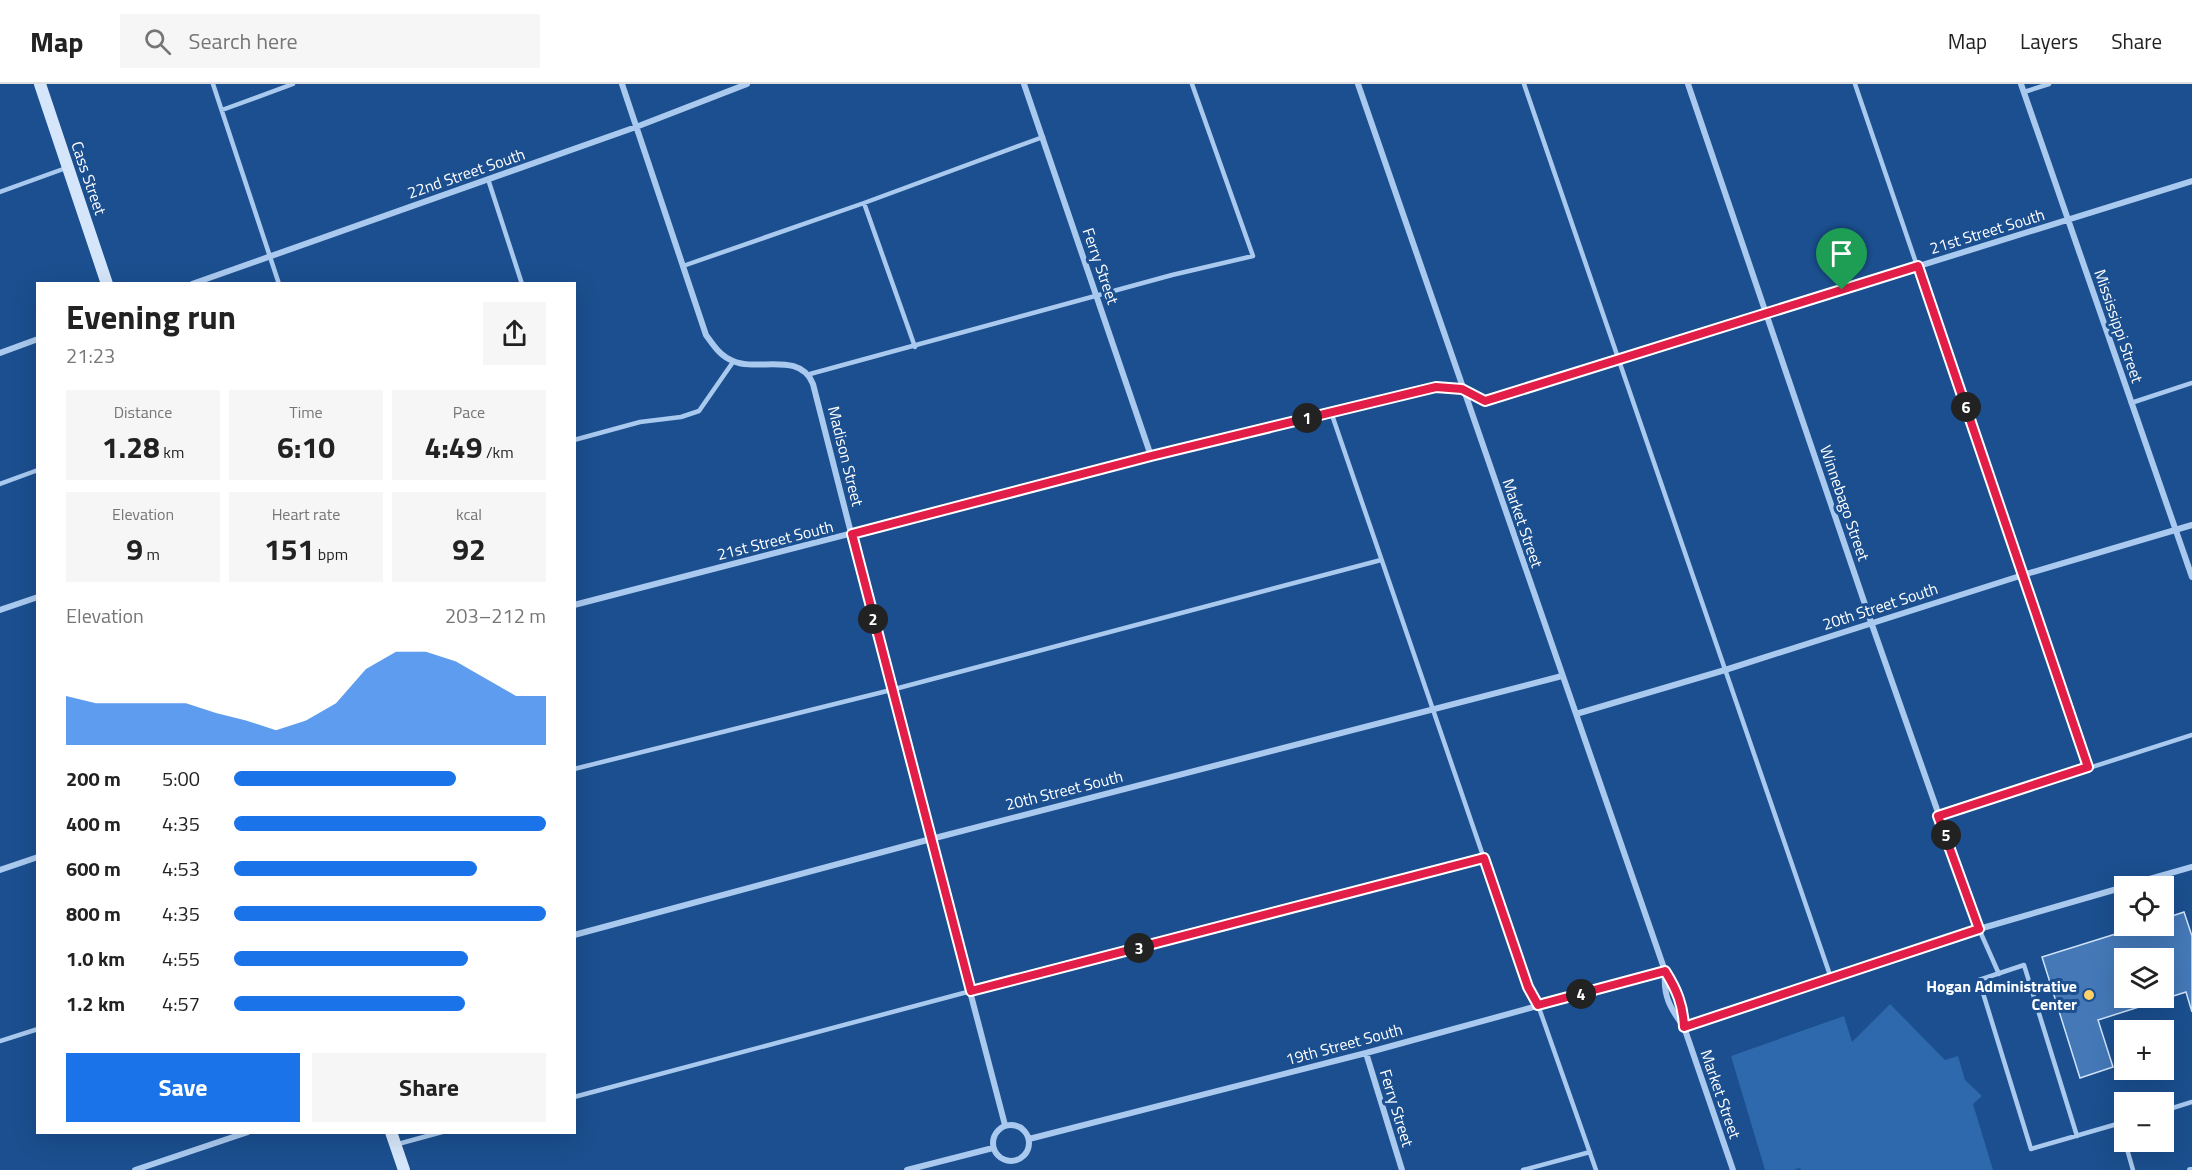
<!DOCTYPE html>
<meta charset="utf-8">
<style>
body{margin:0;font-family:"Titillium Web",sans-serif;background:#f6f6f6;color:#222;height:100vh;display:flex;flex-direction:column;font-size:22px;white-space:nowrap}
*{box-sizing:border-box;margin:0}
p{font-size:20px;color:#767676}
.icon{flex:none;width:33px;height:33px;fill:none;stroke:currentColor;stroke-width:2;stroke-linecap:round;stroke-linejoin:round}
.map{position:relative;flex:1;overflow:hidden}
.details{position:absolute;left:36px;top:198px;width:540px;height:852px;display:flex;flex-direction:column;background:#fff;border-radius:0px;box-shadow:0 6px 24px #0002}
.details>*{flex:none}
.buttons{position:absolute;left:2114px;top:792px;display:grid;gap:12px}
.buttons a{display:grid;place-items:center;width:60px;height:60px;border-radius:0px;background:#fff;box-shadow:0 6px 24px #0002;font-size:30px}
.pin{position:absolute;display:grid;place-items:center;width:51px;height:51px;color:#fff;margin:-62px -26px;border-radius:50% 50% 50% 0;rotate:-45deg;box-shadow:0 0 6px #0007}
.pin .icon{rotate:45deg}
.km{position:absolute;width:30px;height:30px;margin:-15px;border-radius:50%;background:#222;color:#fff;font-size:16px;line-height:30px;text-align:center}
.round{display:grid;place-items:center;flex:none;width:63px;height:63px;border-radius:0px;background:#f6f6f6}
.summary{display:flex;align-items:center;justify-content:space-between;height:102px;padding:0 30px}
h1{font-size:33px;font-weight:700;line-height:45px}
.metrics{display:grid;grid-template-columns:repeat(3,1fr);gap:9px;height:102px;padding:6px 30px}
.metrics div{display:grid;align-content:center;border-radius:0px;background:#f6f6f6;text-align:center}
.metrics b{font-size:30px;font-weight:700}
.metrics small{font-size:16px;font-weight:400}
.metrics p{font-size:16px}
.chart{height:168px;padding:12px 30px}
.chart p{display:flex;justify-content:space-between}
.chart svg{width:100%;height:108px;margin-top:6px;fill:#1a73e8;opacity:.7}
.button{display:flex;gap:12px;margin-top:auto;padding:12px 30px}
.button a{flex:1;height:69px;border-radius:0px;background:#1a73e8;color:#fff;font-size:24px;font-weight:700;line-height:69px;text-align:center}
.button a+a{background:#f6f6f6;color:#222}
ul{padding:0 30px;list-style:none;font-size:20px}
li{display:grid;grid-template-columns:96px 72px 1fr;align-items:center;height:45px}
li i{height:15px;border-radius:8px;background:#1a73e8}
header{display:flex;align-items:center;gap:36px;box-sizing:border-box;height:84px;padding:0 30px;background:#fff;border-bottom:2px solid #e0e0e0}
header strong{font-size:28px}
nav{display:flex;gap:33px;margin-inline-start:auto;font-size:21px}
.search{width:420px;height:54px;background:#f6f6f6;display:flex;align-items:center;gap:15px;box-sizing:border-box;padding:0 21px;border-radius:0px;color:#767676;font-size:22px}
.map>svg:first-child{display:block}
</style>
<header>
<strong>Map</strong>
<div class="search"><svg class="icon" aria-label="search" viewBox="0 0 24 24"><circle cx="10" cy="10" r="6"/><path d="M15 15l6 6"/></svg>Search here</div>
<nav><a>Map</a><a>Layers</a><a>Share</a></nav>
</header>
<div class="map">
<svg width="2192" height="1086" viewBox="0 0 2192 1086">
<rect width="100%" height="100%" fill="#1b4f8f"/>
<path fill="#2e69ad" d="M1890 920 1945 976 1958 972 1965 996 1982 1012 1973 1020 1993 1086H1802L1799 1084 1794 1086H1765L1731 972 1844 932 1852 958Z"/>
<path fill="#4478b7" stroke="#cfe3fa" stroke-width="1.5" fill-rule="evenodd" d="M2184 828 2192 852V928L2186 908 2098 936 2113 983 2080 994 2042 873 2141 842H2163V835ZM2124 874H2163V914H2124Z"/>
<g fill="none" stroke-linecap="round" stroke-linejoin="round">
<path stroke="#a9c9ee" stroke-width="4.5" d="M213 0 279 200
M1524 0 1831 894
M1855 0 2088 683
M2024 8 2049 0
M222 26 293 0
M488 95 522 200
M0 108 66 84
M864 119 915 263
M683 182 864 119 1043 53
M810 290 1172 191 1253 172 1192 0
M2131 319 2192 299
M1331 328 1528 903 1538 921 1596 1086
M574 356 640 338 681 333 699 327 733 278
M0 400 38 386
M574 685 891 606 1381 476
M1939 732 2192 651
M1979 845 1999 890
M0 957 38 945
M574 1013 971 907 1484 774
M2163 1027 2192 1018
M2120 1039 2124 1054
M2077 1052 2024 881 1979 896 2031 1065 2124 1038
M2125 1058 2133 1086
M398 1060 442 1048
M1523 1086 1590 1068"/>
<path stroke="#a9c9ee" stroke-width="6" d="M622 0 706 251C714 262 720 272 733 277 758 288 800 267 813 300L891 606 1005 1041
M1024 0 1151 372
M1358 0 1665 887C1677 906 1683 921 1684 943
M1688 0 1871 538 1979 845
M2021 0 2192 493
M192 200 636 43 747 0
M0 269 38 255
M574 521 1151 372 1436 303 1462 305 1485 317 2192 97
M0 526 38 513
M1576 630 1725 586 2023 491 2192 441
M0 786 38 773
M2125 802 2192 783
M574 851 931 755 1562 592
M1665 888C1663 912 1670 924 1684 943L1733 1086
M1684 943 1979 845 2124 803
M1366 969 1402 1086
M993 1059a18 18 0 1 1 36 0a18 18 0 1 1-36 0Z
M1029 1055 1366 969 1665 887
M135 1086 248 1048
M907 1086 993 1064
M2190 1086H2192"/>
<path stroke="#d6e6fa" stroke-width="12" d="M40 0 107 200
M391 1048 404 1086"/>
</g>
<g fill="none" stroke-linecap="round" stroke-linejoin="round">
<defs>
<path id="route" d="M1918 182 2088 683 1938 732 1979 845 1684 943C1683 921 1677 906 1665 887L1538 921 1528 903 1484 774 971 907 852 450 1151 372 1436 303 1462 305 1485 317Z"/>
</defs>
<use href="#route" stroke="#fff" stroke-width="12"/>
<use href="#route" stroke="#e11d48" stroke-width="8"/>
</g>
<circle fill="#ffd166" stroke="#1b4f8f" stroke-width="2" cx="2089" cy="911" r="6"/>
<g text-anchor="middle" dominant-baseline="central" stroke-width="6" stroke-linejoin="round" paint-order="stroke">
<g font-size="16" fill="#fff" stroke="#1b4f8f">
<text transform="translate(466 89) rotate(-19)">22nd Street South</text>
<text transform="translate(89 94) rotate(71)">Cass Street</text>
<text transform="translate(1987 147) rotate(-17)">21st Street South</text>
<text transform="translate(1101 182) rotate(71)">Ferry Street</text>
<text transform="translate(2119 242) rotate(71)">Mississippi Street</text>
<text transform="translate(846 372) rotate(76)">Madison Street</text>
<text transform="translate(1845 419) rotate(71)">Winnebago Street</text>
<text transform="translate(1523 439) rotate(71)">Market Street</text>
<text transform="translate(775 456) rotate(-14)">21st Street South</text>
<text transform="translate(1880 522) rotate(-18)">20th Street South</text>
<text transform="translate(1064 706) rotate(-14)">20th Street South</text>
<text transform="translate(1344 960) rotate(-15)">19th Street South</text>
<text transform="translate(1721 1010) rotate(71)">Market Street</text>
<text transform="translate(1397 1024) rotate(73)">Ferry Street</text>
</g>
<g font-size="16" font-weight="bold" fill="#fff" stroke="#1b4f8f" text-anchor="end">
<text x="2077" y="902">Hogan Administrative<tspan x="2077" dy="18">Center</tspan></text>
</g>
</g>
</svg>
<div class="buttons">
<a><svg class="icon" aria-label="locate" viewBox="0 0 24 24"><circle cx="12" cy="12" r="6"/><path d="M12 2v4M12 18v4M2 12h4M18 12h4"/></svg></a>
<a><svg class="icon" aria-label="layers" viewBox="0 0 24 24"><path d="M12 4l9 5-9 5-9-5zM3 14l9 5 9-5"/></svg></a>
<a>+</a>
<a>−</a>
</div>
<div class="pin" style="left:1842px;top:206px;background:#1e9e55"><svg class="icon" aria-label="arrive" viewBox="0 0 24 24"><path d="M6 21V4h12l-3 4 3 4H6"/></svg></div>
<b class="km" style="left:1307px;top:334px">1</b>
<b class="km" style="left:873px;top:535px">2</b>
<b class="km" style="left:1139px;top:864px">3</b>
<b class="km" style="left:1581px;top:910px">4</b>
<b class="km" style="left:1946px;top:751px">5</b>
<b class="km" style="left:1966px;top:323px">6</b>
<section class="details">
<div class="summary"><div><h1>Evening run</h1><p>21:23</p></div><a class="round"><svg class="icon" aria-label="share" viewBox="0 0 24 24"><path d="M12 15V3M7 8l5-5 5 5M5 13v7h14v-7"/></svg></a></div>
<div class="metrics">
<div><p>Distance</p><b>1.28<small> km</small></b></div>
<div><p>Time</p><b>6:10</b></div>
<div><p>Pace</p><b>4:49<small> /km</small></b></div>
</div>
<div class="metrics">
<div><p>Elevation</p><b>9<small> m</small></b></div>
<div><p>Heart rate</p><b>151<small> bpm</small></b></div>
<div><p>kcal</p><b>92</b></div>
</div>
<div class="chart"><p><span>Elevation</span>203–212 m</p>
<svg viewBox="0 0 160 44" preserveAspectRatio="none"><path d="M0 44V24L10 27L20 27L30 27L40 27L50 31L60 34L70 38L80 34L90 27L100 13L110 6L120 6L130 10L140 17L150 24L160 24V44z"/></svg>
</div>
<ul>
<li><b>200 m</b>5:00<i style="width:71%"></i></li>
<li><b>400 m</b>4:35<i style="width:100%"></i></li>
<li><b>600 m</b>4:53<i style="width:78%"></i></li>
<li><b>800 m</b>4:35<i style="width:100%"></i></li>
<li><b>1.0 km</b>4:55<i style="width:75%"></i></li>
<li><b>1.2 km</b>4:57<i style="width:74%"></i></li>
</ul>
<div class="button"><a>Save</a><a>Share</a></div>
</section>
</div>
